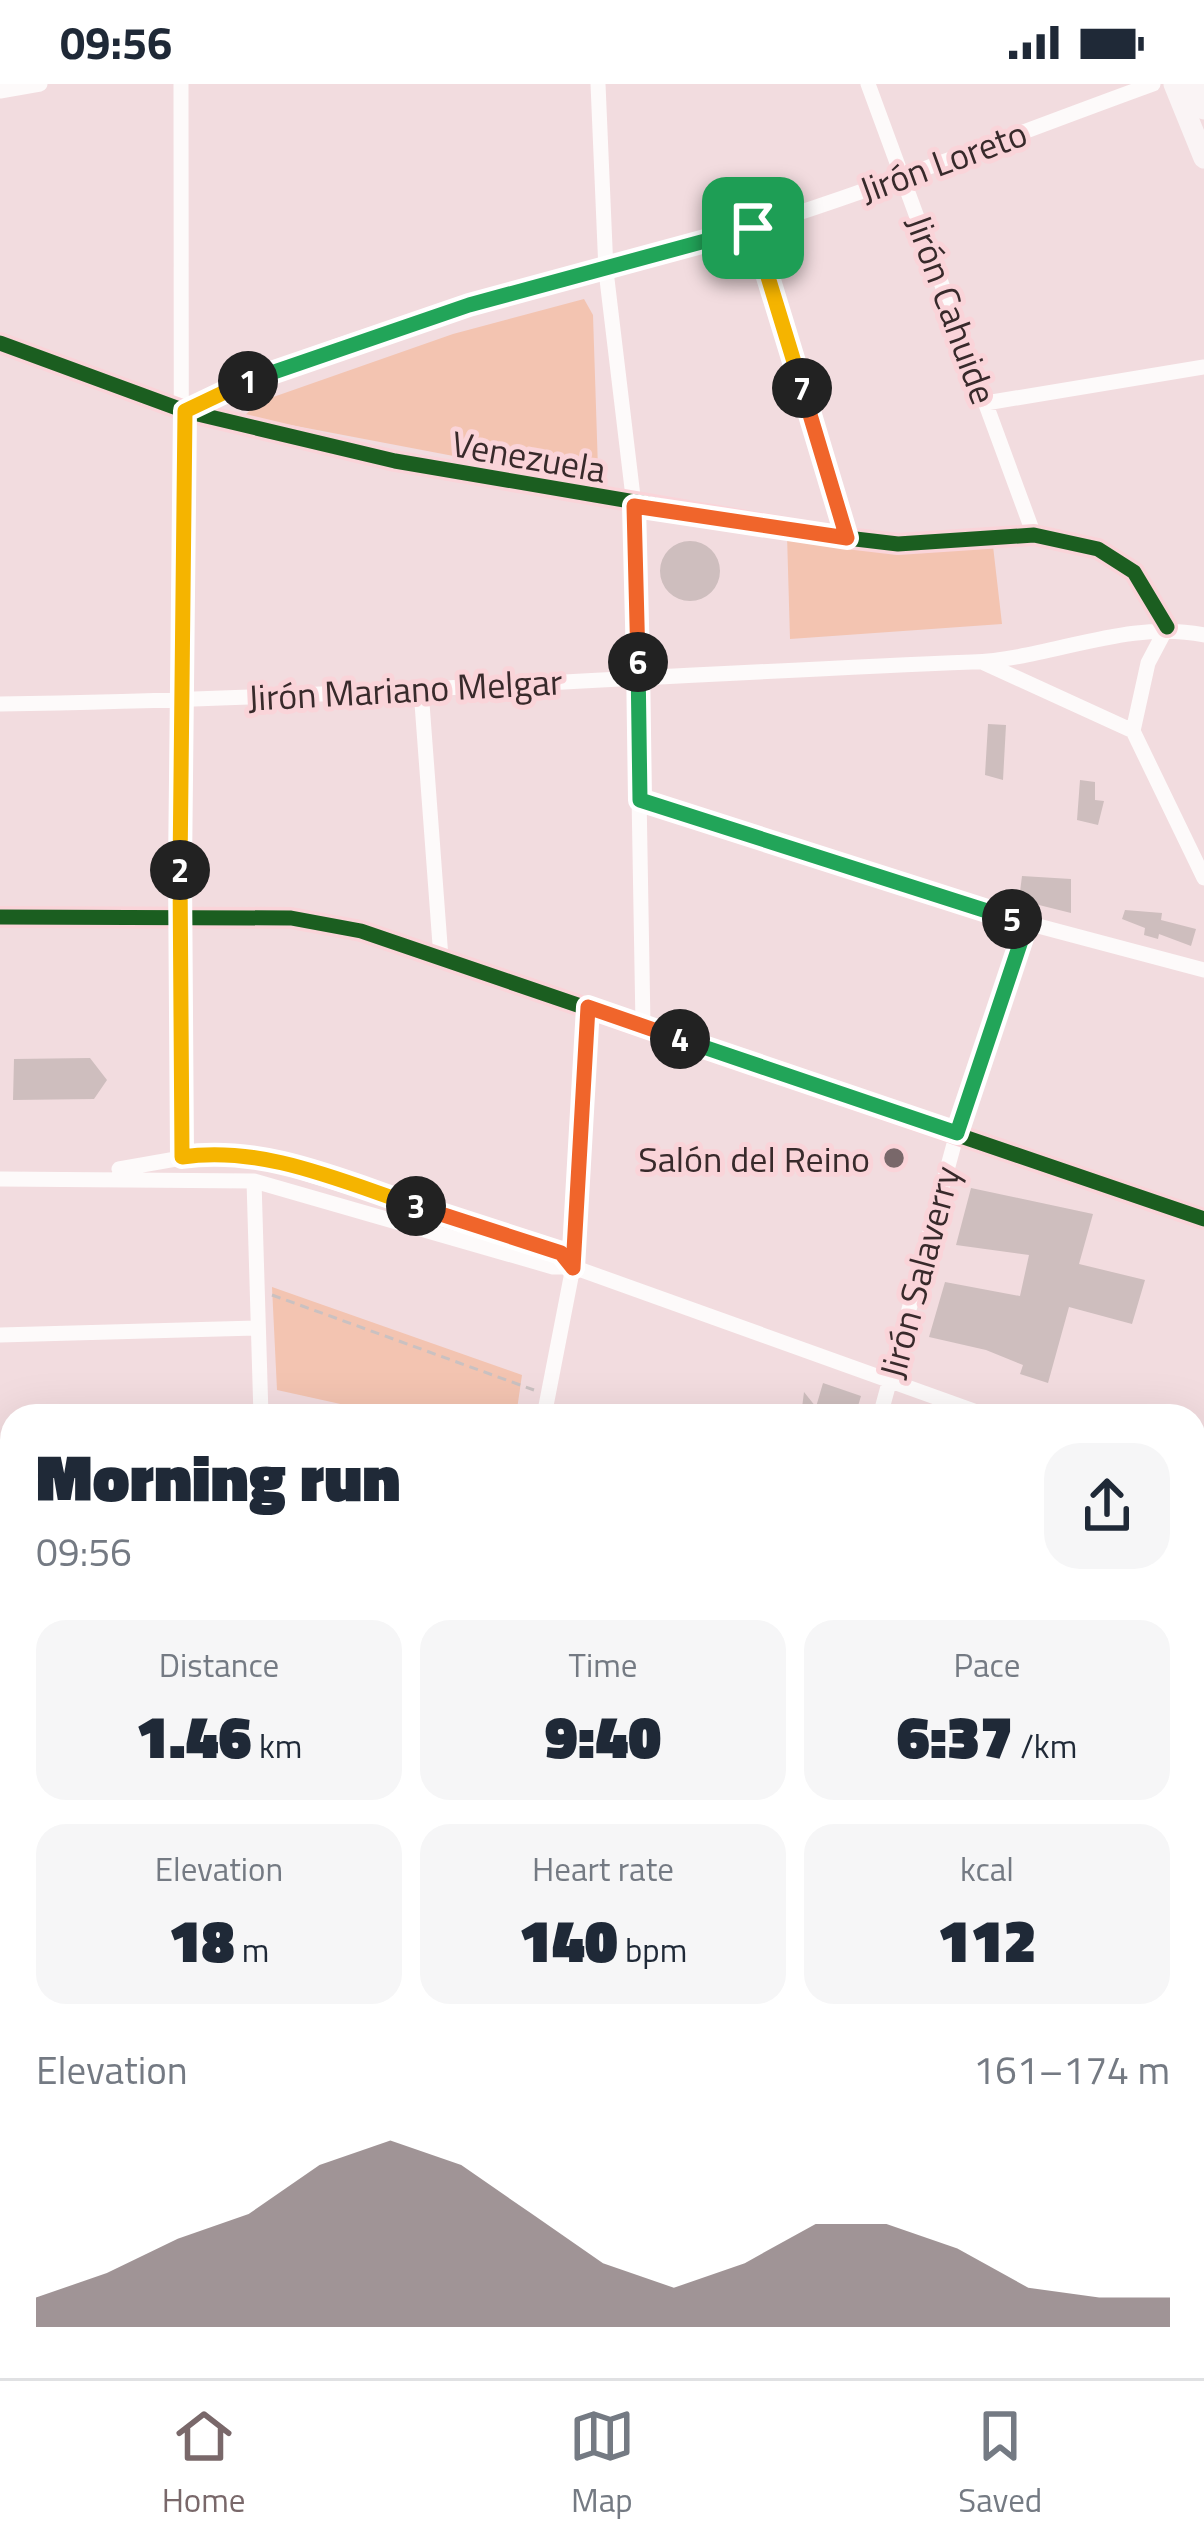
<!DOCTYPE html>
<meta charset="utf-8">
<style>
body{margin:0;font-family:"Titillium Web",sans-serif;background:#f6f6f7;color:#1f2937;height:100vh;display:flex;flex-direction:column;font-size:45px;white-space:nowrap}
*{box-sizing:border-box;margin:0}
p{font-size:39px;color:#747a83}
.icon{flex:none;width:66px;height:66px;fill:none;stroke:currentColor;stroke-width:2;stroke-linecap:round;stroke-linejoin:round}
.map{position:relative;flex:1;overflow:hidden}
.panel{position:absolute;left:0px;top:1320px;width:1206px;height:975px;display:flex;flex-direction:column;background:#fff;border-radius:36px 36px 0 0;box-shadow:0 12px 48px #0002}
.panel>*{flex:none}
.pin{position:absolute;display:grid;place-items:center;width:102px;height:102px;color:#fff;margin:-51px;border-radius:24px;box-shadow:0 6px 18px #0006}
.km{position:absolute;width:60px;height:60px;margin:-30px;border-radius:50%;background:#222;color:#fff;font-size:33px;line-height:60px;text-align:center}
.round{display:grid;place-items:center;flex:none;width:126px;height:126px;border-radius:36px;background:#f6f6f7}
.summary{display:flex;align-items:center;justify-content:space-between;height:204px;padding:0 36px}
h1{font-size:66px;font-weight:800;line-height:90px}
.metrics{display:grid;grid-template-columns:repeat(3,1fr);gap:18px;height:204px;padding:12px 36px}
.metrics div{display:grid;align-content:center;border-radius:30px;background:#f6f6f7;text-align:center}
.metrics b{font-size:60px;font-weight:800}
.metrics small{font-size:33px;font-weight:400}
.metrics p{font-size:33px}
.chart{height:336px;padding:24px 36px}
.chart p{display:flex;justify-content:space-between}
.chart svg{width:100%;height:216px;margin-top:12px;fill:#79686a;opacity:.7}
.status{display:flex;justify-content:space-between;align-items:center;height:84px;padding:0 60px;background:#fff;direction:ltr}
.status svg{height:33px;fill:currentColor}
.tabs{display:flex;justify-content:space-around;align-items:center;height:168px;border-top:3px solid #e0e1e3;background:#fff;font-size:33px;color:#747a83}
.tabs a{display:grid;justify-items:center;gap:6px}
.tabs .selected{color:#79686a}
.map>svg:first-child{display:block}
</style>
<div class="status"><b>09:56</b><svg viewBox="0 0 49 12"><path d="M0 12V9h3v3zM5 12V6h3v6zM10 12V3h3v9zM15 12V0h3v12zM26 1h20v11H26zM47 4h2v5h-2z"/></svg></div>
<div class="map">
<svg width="1204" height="2294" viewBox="0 0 1204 2294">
<rect width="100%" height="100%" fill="#f2dcdf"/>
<path fill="#f3c4b1" d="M584 215 593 231 598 385 590 398 244 332 259 318 453 250Z
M787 451 885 466 993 462 1002 540 790 555Z
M272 1203 522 1291 516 1332H395L277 1306Z
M682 2283H928L933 2294H664Z"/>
<path fill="#cebebe" d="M660 487a30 30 0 1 1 60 0a30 30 0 1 1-60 0Z
M988 640 1006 641 1003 696 985 691Z
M1080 696 1095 698V716L1104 717 1098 741 1077 736Z
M1022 792 1071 795V829L1019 816Z
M1125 826 1162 829 1161 836 1196 845 1191 862 1159 850 1158 855 1144 851 1145 844 1122 835Z
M90 974 107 996 94 1015 13 1016 14 975Z
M971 1104 1093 1130 1079 1180 1145 1196 1132 1240 1069 1223 1048 1299 1020 1290 1023 1281 986 1266 929 1253 945 1198 1020 1212 1029 1171 956 1161Z
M823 1299 861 1312 855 1332H801L804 1308 816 1323Z"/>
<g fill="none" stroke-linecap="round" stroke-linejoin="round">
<path stroke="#cac1c1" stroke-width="3" stroke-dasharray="9 6" stroke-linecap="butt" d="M272 1211 534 1306"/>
<path stroke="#fdfafa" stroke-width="15" d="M181 0 182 1073
M598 0 606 187 634 421 643 942
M868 0 1034 451
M0 7 40 0
M753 144 847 454
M0 259 185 327 395 377 847 454 898 460 1034 451 1098 465 1134 488 1167 543
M986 319 1204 283
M185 327C343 243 534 208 705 158 857 114 1004 54 1153 0
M1167 543 1148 579 1133 647 1204 794
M984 579 1133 647
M421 606 441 874
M0 620C324 615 648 591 972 578 1050 575 1126 535 1204 551
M640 716 1027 839 1204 886
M0 833 291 834 361 847 1204 1135
M119 1085 210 1069 256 1074 561 1169 573 1183
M0 1095 254 1097 553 1183H573L988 1332
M254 1097 261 1332
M0 1251 258 1244
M544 1332 573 1183 588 923
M880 1332 957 1049 1027 839
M1194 1401 1204 1404
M1194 1602 1204 1560
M1194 1790 1204 1791
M0 1966 3 1453
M0 2191H12
M1194 2199 1204 2222
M1194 2252 1204 2251
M43 2294 47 2283
M245 2294V2283
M295 2294 324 2283
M950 2294 1015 2283"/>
<path stroke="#fdfafa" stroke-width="18" d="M0 1938H12
M1194 1959 1204 1960
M1194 2117 1204 2112
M602 2294 620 2283"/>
<path stroke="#faf4f5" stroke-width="21" d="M1174 0 1204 74
M1193 0 1204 25"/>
<defs>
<path id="cycleway" d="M0 259 185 327 395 377 847 454 898 460 1034 451 1098 465 1134 488 1167 543
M0 833 291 834 361 847 1204 1135"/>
</defs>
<use href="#cycleway" stroke="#fad4d9" stroke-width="22"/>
<use href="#cycleway" stroke="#1b5e20" stroke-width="15"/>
</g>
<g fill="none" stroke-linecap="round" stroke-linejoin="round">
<defs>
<path id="split-1" d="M248 297 469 221 753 144"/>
<path id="split-2" d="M180 786 185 327 248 297"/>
<path id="split-3" d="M180 786 182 1073C262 1061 341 1097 416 1122"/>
<path id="split-4" d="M416 1122 561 1169 573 1184 588 923 680 955"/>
<path id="split-5" d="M680 955 957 1049 1027 839 1012 835"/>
<path id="split-6" d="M638 578 640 716 1012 835"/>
<path id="split-7" d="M638 578 634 422 847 454 802 304"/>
<path id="split-8" d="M753 144 802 304"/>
</defs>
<use href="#split-1" stroke="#fff" stroke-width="24"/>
<use href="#split-2" stroke="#fff" stroke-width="24"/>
<use href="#split-3" stroke="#fff" stroke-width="24"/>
<use href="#split-4" stroke="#fff" stroke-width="24"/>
<use href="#split-5" stroke="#fff" stroke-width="24"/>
<use href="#split-6" stroke="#fff" stroke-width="24"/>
<use href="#split-7" stroke="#fff" stroke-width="24"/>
<use href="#split-8" stroke="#fff" stroke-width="24"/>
<use href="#split-1" stroke="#22a559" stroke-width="15"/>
<use href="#split-2" stroke="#f5b400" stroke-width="15"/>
<use href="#split-3" stroke="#f5b400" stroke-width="15"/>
<use href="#split-4" stroke="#f0652b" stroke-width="15"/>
<use href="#split-5" stroke="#22a559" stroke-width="15"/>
<use href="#split-6" stroke="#22a559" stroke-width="15"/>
<use href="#split-7" stroke="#f0652b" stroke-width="15"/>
<use href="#split-8" stroke="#f5b400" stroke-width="15"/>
</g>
<circle fill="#79686a" stroke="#fad4d9" stroke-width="4.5" cx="894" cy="1074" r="12"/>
<g text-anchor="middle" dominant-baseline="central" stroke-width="10" stroke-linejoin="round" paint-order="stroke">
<g font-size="36" fill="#382a2b" stroke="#fad4d9">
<text transform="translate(943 77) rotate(-20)">Jirón Loreto</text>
<text transform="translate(952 225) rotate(70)">Jirón Cahuide</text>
<text transform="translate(529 372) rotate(10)">Venezuela</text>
<text transform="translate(405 605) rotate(-3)">Jirón Mariano Melgar</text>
<text transform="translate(919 1188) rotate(-75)">Jirón Salaverry</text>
</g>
<g font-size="36" fill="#382a2b" stroke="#fad4d9" text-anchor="end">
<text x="870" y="1074">Salón del Reino</text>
</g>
</g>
</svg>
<div class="pin" style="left:753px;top:144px;background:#1e9e55"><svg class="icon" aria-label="arrive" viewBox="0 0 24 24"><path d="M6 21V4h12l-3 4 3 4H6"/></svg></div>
<b class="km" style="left:248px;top:297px">1</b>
<b class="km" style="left:180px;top:786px">2</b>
<b class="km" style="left:416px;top:1122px">3</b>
<b class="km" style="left:680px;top:955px">4</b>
<b class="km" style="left:1012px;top:835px">5</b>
<b class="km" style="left:638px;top:578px">6</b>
<b class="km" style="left:802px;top:304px">7</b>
<section class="panel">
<div class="summary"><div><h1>Morning run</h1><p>09:56</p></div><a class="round"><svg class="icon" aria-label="share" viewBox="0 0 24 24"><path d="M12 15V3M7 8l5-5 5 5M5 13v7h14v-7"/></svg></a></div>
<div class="metrics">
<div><p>Distance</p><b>1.46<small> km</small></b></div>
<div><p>Time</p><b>9:40</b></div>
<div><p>Pace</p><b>6:37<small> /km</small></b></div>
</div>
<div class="metrics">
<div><p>Elevation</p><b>18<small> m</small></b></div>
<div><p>Heart rate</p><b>140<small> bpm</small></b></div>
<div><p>kcal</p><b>112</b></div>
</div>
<div class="chart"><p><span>Elevation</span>161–174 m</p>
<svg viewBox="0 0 160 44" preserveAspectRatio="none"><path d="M0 44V38L10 33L20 26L30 21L40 11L50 6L60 11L70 21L80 31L90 36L100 31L110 23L120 23L130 28L140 36L150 38L160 38V44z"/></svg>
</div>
</section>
</div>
<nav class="tabs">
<a class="selected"><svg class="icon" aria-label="home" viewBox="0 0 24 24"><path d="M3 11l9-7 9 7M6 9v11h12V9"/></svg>Home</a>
<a><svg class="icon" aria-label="map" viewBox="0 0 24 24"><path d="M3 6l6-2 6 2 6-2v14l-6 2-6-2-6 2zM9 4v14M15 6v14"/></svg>Map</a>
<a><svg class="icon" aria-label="saved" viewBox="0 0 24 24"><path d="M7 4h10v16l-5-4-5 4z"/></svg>Saved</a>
</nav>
